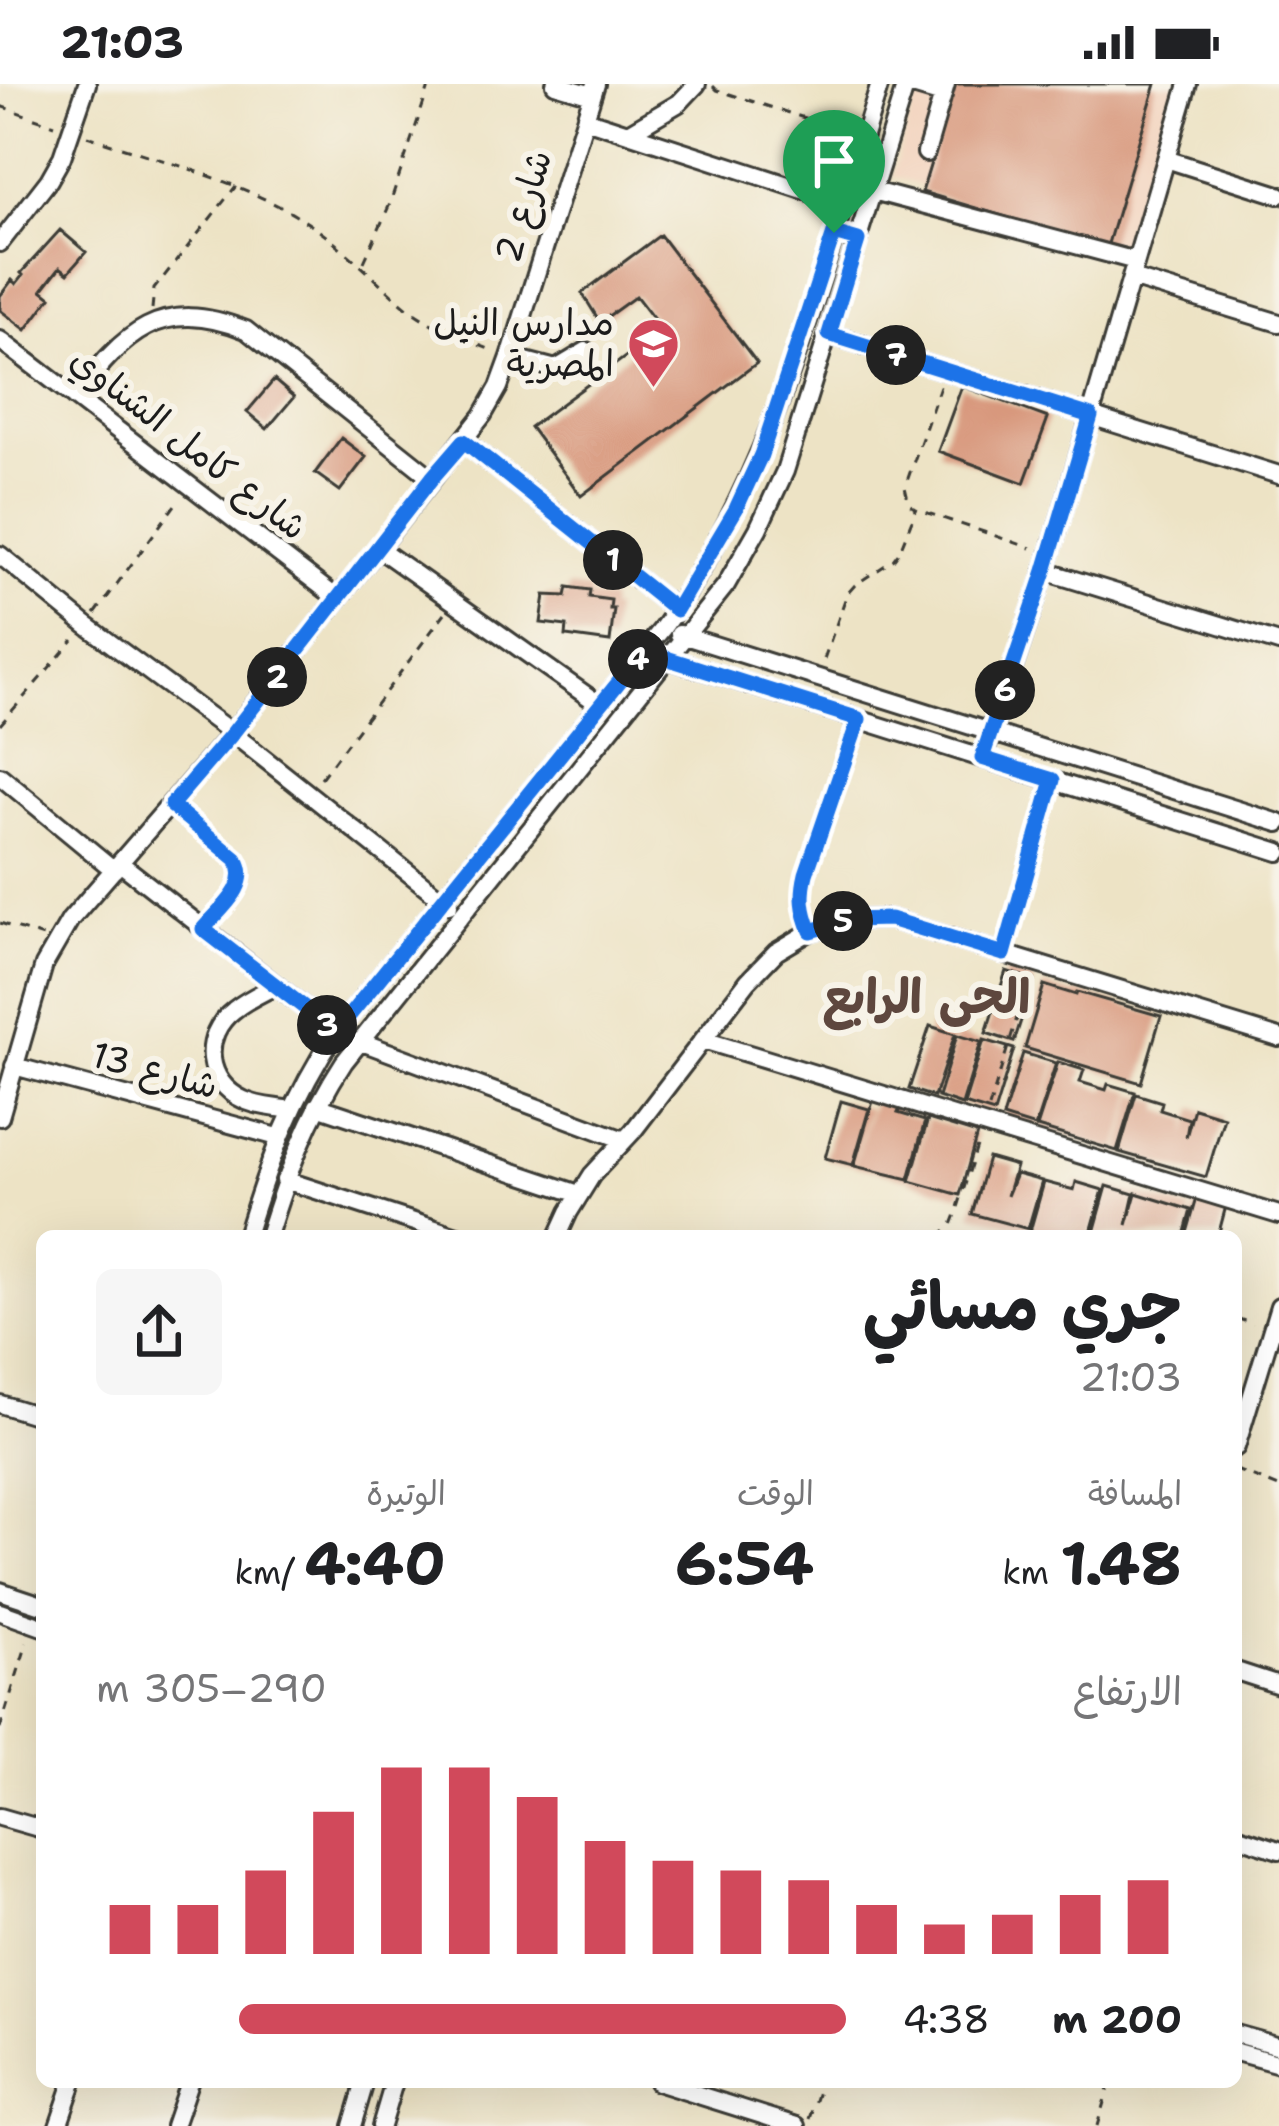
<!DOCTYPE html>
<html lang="ar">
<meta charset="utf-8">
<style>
body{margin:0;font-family:"Shantell Sans","Playpen Sans Arabic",sans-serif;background:#f6f6f6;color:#202124;direction:rtl;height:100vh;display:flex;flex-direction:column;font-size:45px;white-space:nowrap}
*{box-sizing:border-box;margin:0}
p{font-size:39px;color:#757577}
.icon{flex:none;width:66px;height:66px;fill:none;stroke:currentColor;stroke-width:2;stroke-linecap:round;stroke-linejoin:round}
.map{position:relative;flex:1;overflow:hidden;direction:ltr}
.drawer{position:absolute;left:36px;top:1146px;width:1206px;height:858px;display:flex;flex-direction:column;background:#fff;border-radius:18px;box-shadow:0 12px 48px #0002;direction:rtl}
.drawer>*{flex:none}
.pin{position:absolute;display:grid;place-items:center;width:102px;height:102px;color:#fff;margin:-123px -51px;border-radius:50% 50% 50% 0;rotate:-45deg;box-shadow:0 0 12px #0007}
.pin .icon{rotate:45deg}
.km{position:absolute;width:60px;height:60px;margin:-30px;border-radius:50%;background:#222;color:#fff;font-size:33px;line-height:60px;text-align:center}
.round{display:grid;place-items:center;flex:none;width:126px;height:126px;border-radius:18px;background:#f6f6f6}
.headline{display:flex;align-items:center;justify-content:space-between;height:204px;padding:0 60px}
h1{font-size:66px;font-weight:700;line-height:90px}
.stats{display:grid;grid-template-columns:repeat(3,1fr);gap:18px;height:204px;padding:12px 60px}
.stats div{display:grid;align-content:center}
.stats b{font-size:60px;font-weight:700}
.stats small{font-size:33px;font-weight:400}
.stats p{font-size:33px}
.chart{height:336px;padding:24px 60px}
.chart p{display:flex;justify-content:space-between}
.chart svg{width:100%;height:216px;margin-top:12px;stroke:#d1495b;stroke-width:6}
ul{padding:0 60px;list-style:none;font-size:39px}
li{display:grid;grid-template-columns:192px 144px 1fr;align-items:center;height:90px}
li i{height:30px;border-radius:15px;background:#d1495b}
.status{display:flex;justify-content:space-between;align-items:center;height:84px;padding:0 60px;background:#fff;direction:ltr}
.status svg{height:33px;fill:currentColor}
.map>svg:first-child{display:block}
</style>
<div class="status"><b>21:03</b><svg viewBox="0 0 49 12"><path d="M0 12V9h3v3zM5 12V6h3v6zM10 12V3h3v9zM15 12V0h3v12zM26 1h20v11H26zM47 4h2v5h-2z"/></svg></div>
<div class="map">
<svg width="1279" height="2042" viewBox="0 0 1279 2042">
<rect width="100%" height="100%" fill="#f7f3e8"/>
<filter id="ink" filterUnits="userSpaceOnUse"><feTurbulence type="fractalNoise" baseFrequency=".00833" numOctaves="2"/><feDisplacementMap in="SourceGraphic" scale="24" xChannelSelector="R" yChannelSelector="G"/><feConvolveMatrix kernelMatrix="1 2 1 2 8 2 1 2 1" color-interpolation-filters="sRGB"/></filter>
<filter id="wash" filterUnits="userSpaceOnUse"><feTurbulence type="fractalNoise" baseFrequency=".004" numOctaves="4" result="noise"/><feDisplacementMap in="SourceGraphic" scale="48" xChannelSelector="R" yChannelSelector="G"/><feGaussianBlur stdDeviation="2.7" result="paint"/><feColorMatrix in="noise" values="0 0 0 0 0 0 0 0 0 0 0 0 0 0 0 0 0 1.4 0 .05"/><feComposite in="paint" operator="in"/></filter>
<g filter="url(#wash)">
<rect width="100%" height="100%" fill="#ede3c5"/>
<path fill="#f3d4bf" d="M920 0H1178L1129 170 892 92Z"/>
<g id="blocks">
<path fill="#d8987d" d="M955 0H1156L1107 163 922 108Z
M60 146 86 168 68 189 60 183 42 206 51 213 26 246 0 226V212L12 196 16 200 23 191 21 189Z
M660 151 757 279 581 412 530 343 662 246 636 212 600 238 582 209Z
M274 296 294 313 267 345 247 328Z
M962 302 1048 334 1024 399 938 367Z
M341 354 366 373 340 407 315 389Z
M568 503 590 506 589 513 611 516 610 525H614L610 558 566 552 567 542 541 539 545 511 566 512Z
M1006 887 1034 896 1014 958 986 949Z
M1044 901 1076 911 1077 908 1161 932 1141 999 1025 964Z
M930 942 955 950 934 1013 909 1005Z
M957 951 981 958 962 1021 938 1013Z
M984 956 1014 965 994 1029 964 1020Z
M1023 969 1056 979 1035 1043 1003 1033Z
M1058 978 1084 986 1080 998 1106 1006 1108 1000 1135 1008 1117 1067 1037 1043Z
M1136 1010 1162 1018 1160 1026 1189 1035 1186 1053 1194 1024 1224 1033 1206 1093 1119 1068Z
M841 1017 869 1025 853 1081 825 1074Z
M873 1017 900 1025 898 1029 925 1037 909 1095 854 1082Z
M928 1035 977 1050 960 1111 910 1097Z
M988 1074 1016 1082 1007 1112 1016 1090 1042 1097 1028 1145 972 1130Z
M1044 1098 1074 1106 1076 1098 1103 1106 1090 1152H1048L1030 1147Z
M1107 1102 1134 1110 1127 1141 1136 1109 1191 1126 1184 1152H1093Z
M1197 1114 1226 1122 1218 1152H1186Z"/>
</g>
</g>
<g filter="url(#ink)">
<use href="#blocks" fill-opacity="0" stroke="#3b3a35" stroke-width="3"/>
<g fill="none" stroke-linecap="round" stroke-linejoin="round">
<defs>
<path id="minor" d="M555 0 592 11
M906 0 943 11
M585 35 843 119
M628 49 679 19 697 0
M926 69 946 0
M1166 75 1279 111
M873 107 1136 177
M0 159 49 96 62 73 87 0
M1131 194 1279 239
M829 250 1279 391
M0 256 338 515
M510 273 556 285 586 267
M74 313C126 249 159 212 246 246L432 394
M464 357 676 526
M378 464 600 621
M0 471 86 541 232 649 449 821
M1045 487 1279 559
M679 550 1279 739
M662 573 1279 768
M983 674 1045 487 1188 0
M0 692 114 786
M120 779 336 948
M275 902C262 909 246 916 234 926 200 952 206 999 244 1016 258 1023 276 1023 290 1026
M703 956 1279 1131
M359 957 624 1056
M14 982 278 1053
M317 1022 579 1110
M0 1033 44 881 70 836 232 649 483 331 499 303 510 273 596 0
M285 1096 457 1152
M246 1152C269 1077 292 1014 336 948L662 545C779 384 821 186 880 0
M268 1152C287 1090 308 1033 344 978L726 501 758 445 785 387 906 0
M558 1152 569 1128 592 1091 633 1047 748 897 776 868 811 847 849 836 890 835 1279 954
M0 1320 42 1333
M1236 1363 1279 1222
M0 1507 42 1521
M0 1528 42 1543
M1236 1587 1279 1601
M0 1733 42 1745
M1236 1752 1279 1766
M1236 1950 1279 1962
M1236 1968 1279 1980
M657 1998 797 2042
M58 2042 73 1998
M174 2042 189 1998
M352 2042 365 1998
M381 2042 394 1998"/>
</defs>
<use href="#minor" stroke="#3b3a35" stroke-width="22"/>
<path stroke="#3b3a35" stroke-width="3" stroke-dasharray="9 9" stroke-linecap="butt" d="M713 2 717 6 845 47
M0 22 55 41
M87 52C159 76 237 95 303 136 343 161 373 195 409 225 434 244 463 255 492 266
M364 178 389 122 430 0
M152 225 154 205 236 102
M940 302 905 403 909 420 916 425 1031 464
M95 530 178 417
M824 575 847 510 855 501 893 476 899 468 916 426
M0 641 73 556
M321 694 445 529
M183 731 235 775C250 797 231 812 216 830
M805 834 802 809 805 790 854 648
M0 839 43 853
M1009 851 1048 716
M989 1024 1029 895
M939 1152 952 1141 955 1133 979 1056
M1236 1234 1253 1240
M1236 1386 1279 1403
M0 1645 27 1559
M810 2035 822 1998
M1097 2042 1110 1998"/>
<use href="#minor" stroke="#fff" stroke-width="16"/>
</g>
</g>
<g fill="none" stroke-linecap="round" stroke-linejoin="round" filter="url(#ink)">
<defs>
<path id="route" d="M834 149 858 156 829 250 1091 332 1045 487 982 674 1053 696 1004 870 890 835 849 836 811 847C802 826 801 811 806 790L859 635 644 567 336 948 203 845C220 825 253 801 236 775L171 721 232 650 432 394 464 357 676 526 736 425 761 371Z"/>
</defs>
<use href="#route" stroke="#fff" stroke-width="24"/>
<use href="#route" stroke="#1a73e8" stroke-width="15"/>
</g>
<defs>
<symbol id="school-pin" viewBox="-11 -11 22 30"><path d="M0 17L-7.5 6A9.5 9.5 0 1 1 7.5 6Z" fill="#d1495b" stroke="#f7f3e8"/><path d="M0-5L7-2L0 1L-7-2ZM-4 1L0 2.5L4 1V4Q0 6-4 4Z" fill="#fff"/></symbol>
</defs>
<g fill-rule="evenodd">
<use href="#school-pin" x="624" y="230" width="59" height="81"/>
</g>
<g text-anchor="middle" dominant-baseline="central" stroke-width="12" stroke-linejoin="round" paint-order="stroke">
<g font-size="36" fill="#1c1c1c" stroke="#f7f3e8">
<text transform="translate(523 122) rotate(-73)">شارع 2</text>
<text transform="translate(189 359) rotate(38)">شارع كامل الشناوي</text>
<text transform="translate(155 986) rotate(15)">شارع 13</text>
</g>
<g font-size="36" fill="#1c1c1c" stroke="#f7f3e8" text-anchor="end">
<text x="614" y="238">مدارس النيل<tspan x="614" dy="41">المصرية</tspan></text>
</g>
<g font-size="48" font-weight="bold" fill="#5e473e" stroke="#f7f3e8">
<text x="926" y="912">الحى الرابع</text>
</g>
</g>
</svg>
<div class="pin" style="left:834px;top:149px;background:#1e9e55"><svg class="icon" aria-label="arrive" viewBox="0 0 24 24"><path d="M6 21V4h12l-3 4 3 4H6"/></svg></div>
<b class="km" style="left:613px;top:476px">1</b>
<b class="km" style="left:277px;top:593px">2</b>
<b class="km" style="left:327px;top:941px">3</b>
<b class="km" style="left:638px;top:575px">4</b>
<b class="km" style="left:843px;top:837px">5</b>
<b class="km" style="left:1005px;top:606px">6</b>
<b class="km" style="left:896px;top:271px">7</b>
<section class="drawer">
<div class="headline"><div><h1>جري مسائي</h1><p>21:03</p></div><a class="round"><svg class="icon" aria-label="share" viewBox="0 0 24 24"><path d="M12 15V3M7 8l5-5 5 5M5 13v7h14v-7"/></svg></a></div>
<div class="stats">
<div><p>المسافة</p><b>1.48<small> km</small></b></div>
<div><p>الوقت</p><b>6:54</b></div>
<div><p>الوتيرة</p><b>4:40<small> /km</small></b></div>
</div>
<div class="chart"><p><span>الارتفاع</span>290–305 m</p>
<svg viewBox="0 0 160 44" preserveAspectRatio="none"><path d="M5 44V34M15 44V34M25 44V27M35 44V15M45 44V6M55 44V6M65 44V12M75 44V21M85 44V25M95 44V27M105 44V29M115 44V34M125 44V38M135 44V36M145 44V32M155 44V29"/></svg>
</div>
<ul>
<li><b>200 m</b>4:38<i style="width:81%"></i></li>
</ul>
</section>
</div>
